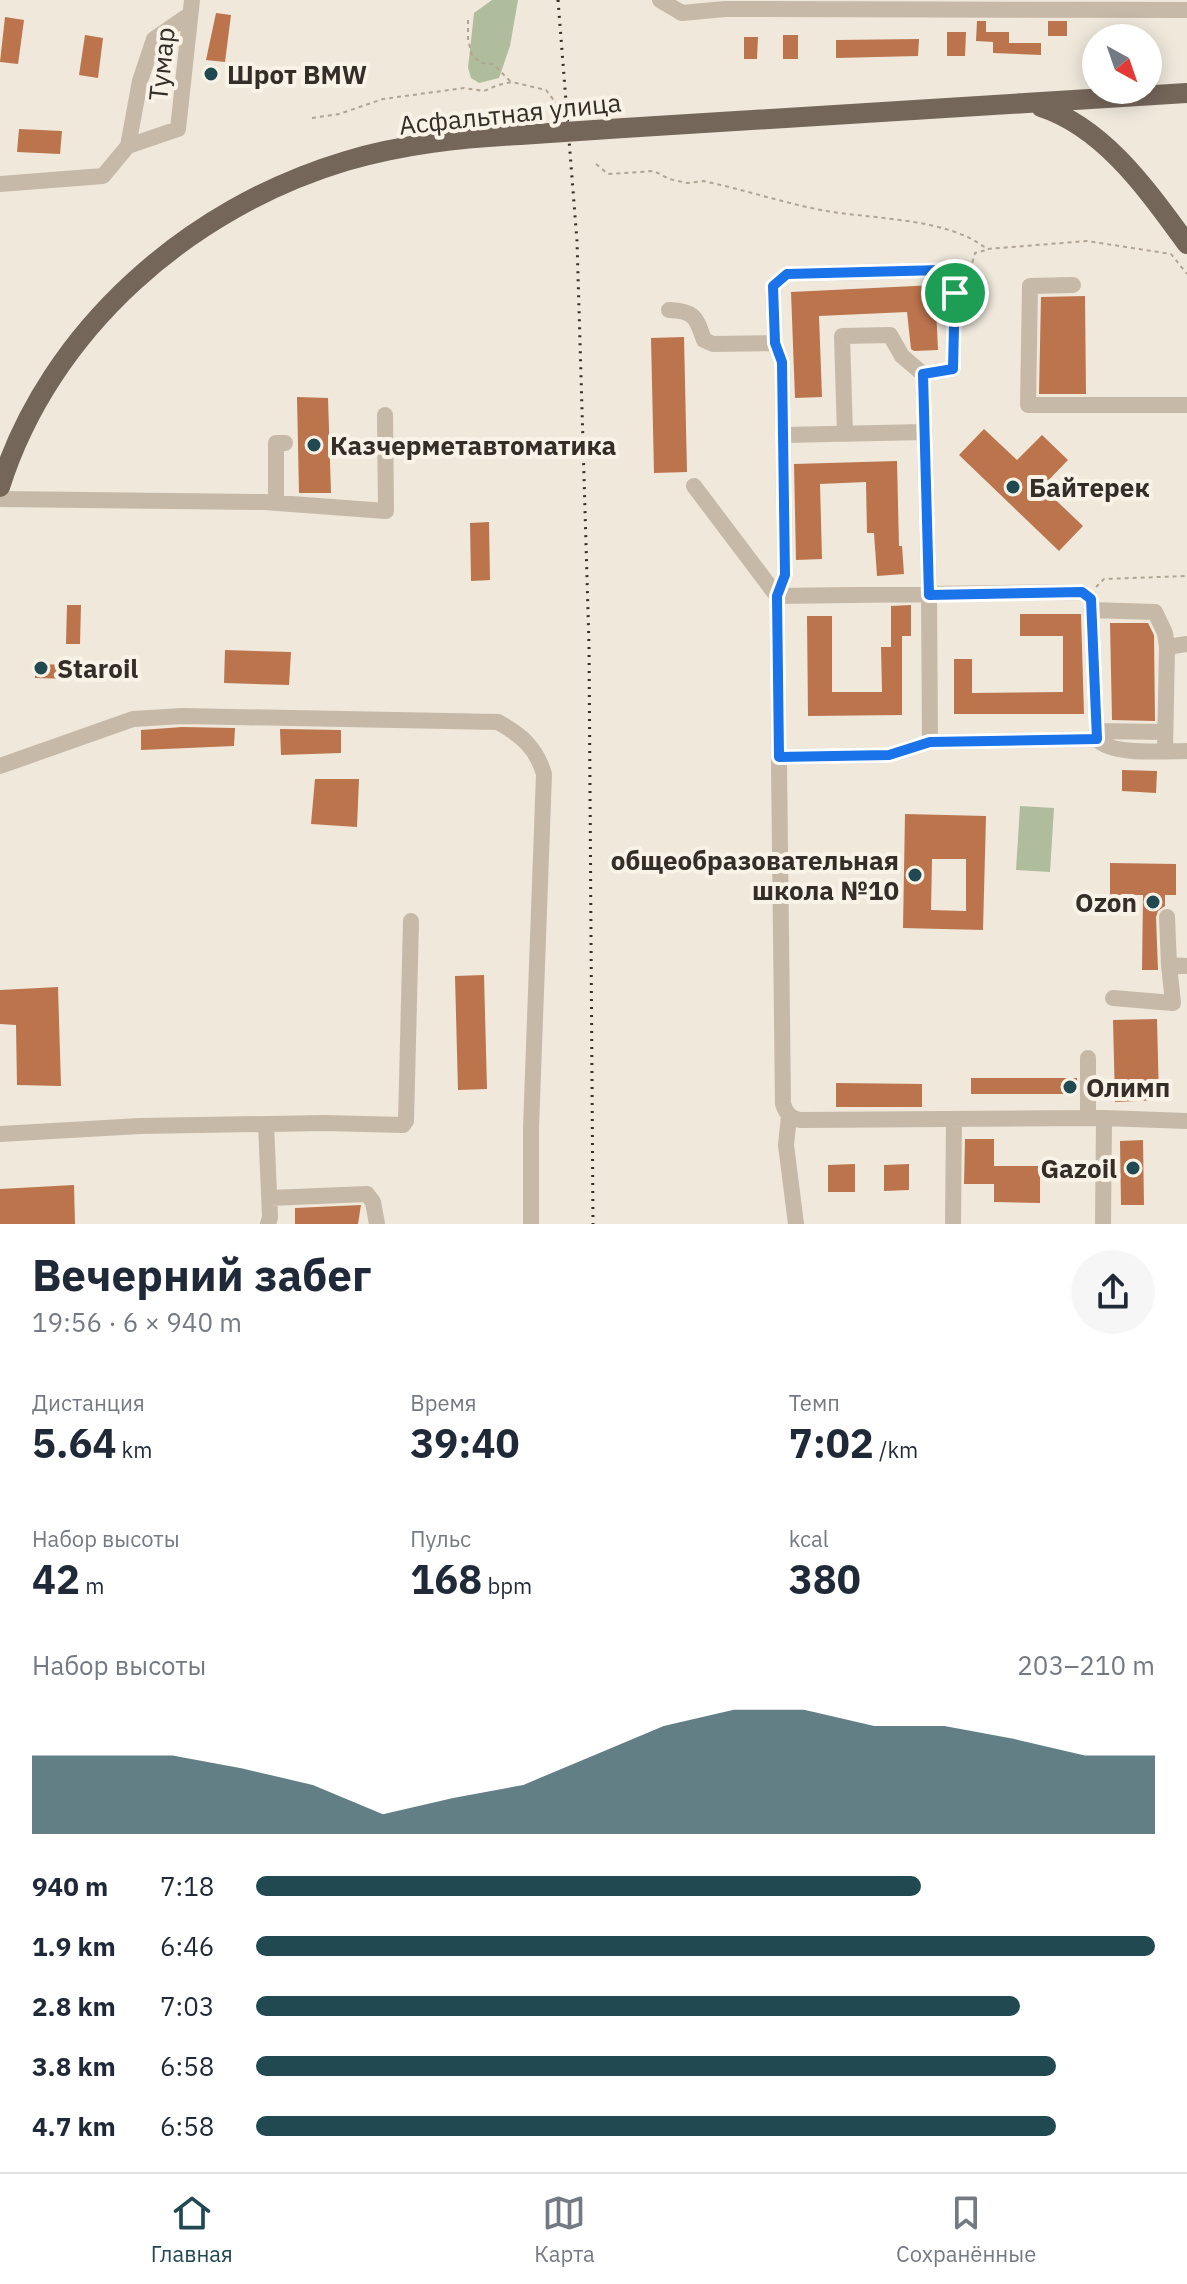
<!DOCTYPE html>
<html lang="ru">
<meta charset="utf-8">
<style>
body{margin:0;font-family:"IBM Plex Sans",sans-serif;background:#f6f6f7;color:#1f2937;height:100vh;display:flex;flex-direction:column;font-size:30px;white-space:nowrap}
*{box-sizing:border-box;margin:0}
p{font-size:26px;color:#747a83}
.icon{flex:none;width:44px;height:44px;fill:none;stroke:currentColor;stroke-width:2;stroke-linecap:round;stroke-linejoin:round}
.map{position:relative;height:1224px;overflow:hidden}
.side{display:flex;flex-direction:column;background:#fff;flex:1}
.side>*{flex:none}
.needle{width:52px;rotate:140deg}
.fabs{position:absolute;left:1082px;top:24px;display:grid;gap:16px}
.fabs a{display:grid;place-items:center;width:80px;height:80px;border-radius:50%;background:#fff;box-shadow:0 4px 20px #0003;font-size:40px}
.pin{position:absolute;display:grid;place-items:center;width:68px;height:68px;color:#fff;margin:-34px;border:4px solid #fff;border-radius:50%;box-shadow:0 2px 8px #0007}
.round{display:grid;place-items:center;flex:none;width:84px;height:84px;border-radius:42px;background:#f6f6f7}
.overview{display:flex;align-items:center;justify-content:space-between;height:136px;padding:0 32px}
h1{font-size:44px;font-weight:700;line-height:60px}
.stats{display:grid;grid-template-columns:repeat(3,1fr);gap:12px;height:136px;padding:8px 32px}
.stats div{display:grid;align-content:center}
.stats b{font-size:40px;font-weight:700}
.stats small{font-size:22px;font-weight:400}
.stats p{font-size:22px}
.chart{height:224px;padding:16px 32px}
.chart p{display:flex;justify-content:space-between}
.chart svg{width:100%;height:144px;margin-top:8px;fill:#214952;opacity:.7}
ul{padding:0 32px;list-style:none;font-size:26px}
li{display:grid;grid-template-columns:128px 96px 1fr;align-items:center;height:60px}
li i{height:20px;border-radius:10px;background:#214952}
.tabs{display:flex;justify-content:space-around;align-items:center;height:112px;border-top:2px solid #e0e1e3;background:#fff;font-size:22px;color:#747a83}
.tabs a{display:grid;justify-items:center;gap:4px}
.tabs .on{color:#214952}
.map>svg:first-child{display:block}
</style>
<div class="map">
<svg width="1187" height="1224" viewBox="0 0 1187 1224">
<rect width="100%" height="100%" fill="#efe8db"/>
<path fill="#afbd9d" d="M492 0H518L510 46 499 78 479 83 471 78 468 68 474 13Z
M1020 806 1054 808 1050 872 1016 870Z"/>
<path fill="#bc744d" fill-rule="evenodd" d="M216 13 231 15 225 62 206 60Z
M5 17 24 20 18 64 0 62Z
M977 21H986V32H1009V43H1041V55L993 53V42L976 41Z
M1048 21H1067V36H1048Z
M947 32H966L965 56H947Z
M85 35 103 38 98 78 79 75Z
M783 35H798V59H783Z
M744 37H758L757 59H744Z
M919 39 918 56 836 58V40Z
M19 129 62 131 60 154 17 152Z
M935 285 938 350 914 351 911 349 907 312 819 316 822 397 795 398 791 292Z
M1085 296 1086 394H1039L1041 297Z
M684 337 687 472 654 473 651 338Z
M297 397 328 398 331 493H299Z
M984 429 1017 460 1042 435 1068 460 1042 487 1083 526 1059 551 959 455Z
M897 461 899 546H902L904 574 877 576 874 533H867L866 482 820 484 822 559 796 560 794 464Z
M489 522 490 580 471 581 470 523Z
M67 605H81L80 644H66Z
M911 605V636H902V715L808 716 807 616H832V692H882L881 647H891V606Z
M1020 614H1081L1084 714H954V659H972V693L1063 692V636H1020Z
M1110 623H1148L1154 635 1155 721 1112 720Z
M225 650 291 652 289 685 224 683Z
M35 664 72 665V679L35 678Z
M182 727 235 728 234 746 141 750V730Z
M280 729 341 730V753L281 755Z
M1122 770 1157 771 1156 793 1122 791Z
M315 779H359L357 827 311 824Z
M905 814 986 816 983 930 903 928ZM932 859H966V911L931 910Z
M1110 863 1176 864V895H1165V906L1158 911 1156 917 1158 970H1142L1143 895H1110Z
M484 975 487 1089 458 1090 455 976Z
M58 987 61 1086 17 1085 16 1025 0 1024V990Z
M1157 1019 1159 1100 1115 1102 1113 1020Z
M971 1078H1077V1094H971Z
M836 1083 922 1084V1107H836Z
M965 1139H994V1166H1040V1203L994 1202V1184H964Z
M1143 1140 1144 1205H1121L1120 1141Z
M855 1164V1192H828V1165Z
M909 1164V1190L884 1191V1165Z
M74 1185 75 1224H0V1189Z
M361 1205 358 1224H295V1208Z"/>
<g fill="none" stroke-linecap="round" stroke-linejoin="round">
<path stroke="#b2a493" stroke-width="2" stroke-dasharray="4 4" stroke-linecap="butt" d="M468 20V40L472 55 481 63 493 64 511 82
M312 118 339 114 383 99 464 88 484 91 498 85 512 82 546 90 556 103
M596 164 608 174 654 171 669 179 687 183 703 181C741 189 778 201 816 209 868 220 946 216 987 249L1087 241 1171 254 1187 274
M968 278 975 253 986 250
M1096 587 1104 579 1187 576"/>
<path stroke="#c6b9a8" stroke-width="16" d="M660 0 682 13 725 9 1187 10
M128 146 178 129 192 0
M0 184 103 176 128 146 140 81 154 39 189 15
M1073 285 1030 286 1028 405H1187
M669 310C695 311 696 317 704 340L713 344 775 343
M845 434 842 336 890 335 902 356 923 374
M783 435 925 432
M694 486 777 596
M0 499 264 502 386 511 385 415
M276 503V443H285
M777 596 1082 592 1091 599 1097 739
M1091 610 1155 612 1165 633 1167 647
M1096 731 1165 732
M930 742 929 595 923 374 953 369 955 284 951 277 942 270 787 274 773 286 775 343 782 362 785 575 777 596 783 1104C786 1113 790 1118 800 1120L1104 1118 1187 1121
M1165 751 1167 647 1187 644
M779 757 889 755 930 742 1097 739C1111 756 1165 751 1187 751
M0 766 133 719 182 716 498 722C521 735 536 747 544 774L531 1128V1224
M1167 917 1169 965 1187 966
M1113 998 1173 1003 1169 965
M1088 1058V1118
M789 1116 786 1145 796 1224
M266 1124 270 1217 268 1224
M0 1134 140 1126 325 1123 403 1125 406 1121 411 921
M269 1198 367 1194 373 1202 377 1224
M953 1224 954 1119
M1103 1224 1104 1118"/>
<path stroke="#75665a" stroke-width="20" d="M1041 107C1105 128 1148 191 1187 244
M624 128 1187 93
M0 487C50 329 189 208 346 161 403 144 461 138 520 135"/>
<path stroke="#342d28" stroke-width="3" stroke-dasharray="2 6" stroke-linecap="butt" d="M558 0 577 241 589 645 593 1224"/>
<path stroke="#75665a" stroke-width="20" d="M520 135 624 128"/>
</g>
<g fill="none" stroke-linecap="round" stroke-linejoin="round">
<defs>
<path id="route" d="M942 270 951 277 955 284 953 369 923 374 929 595 1082 592 1091 599 1097 739 930 742 889 755 779 757 777 596 785 575 782 362 775 343 773 286 787 274Z"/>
</defs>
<use href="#route" stroke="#fff" stroke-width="16"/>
<use href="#route" stroke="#1a73e8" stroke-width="10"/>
</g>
<g fill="#214952" stroke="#f8f2e7" stroke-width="3">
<circle cx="211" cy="74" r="8"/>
<circle cx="314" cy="445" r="8"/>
<circle cx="1013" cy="487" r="8"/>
<circle cx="41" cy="668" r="8"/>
<circle cx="915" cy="875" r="8"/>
<circle cx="1153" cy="902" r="8"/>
<circle cx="1070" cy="1087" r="8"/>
<circle cx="1133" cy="1168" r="8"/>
</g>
<g text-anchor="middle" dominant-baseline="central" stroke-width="8" stroke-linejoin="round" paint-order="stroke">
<g font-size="26" fill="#342d28" stroke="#f8f2e7">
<text transform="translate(161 64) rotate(-84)">Тумар</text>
<text transform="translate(510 113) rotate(-6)">Асфальтная улица</text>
</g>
<g font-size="26" font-weight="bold" fill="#342d28" stroke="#f8f2e7" text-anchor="start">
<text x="227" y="74">Шрот BMW</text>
<text x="330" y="445">Казчерметавтоматика</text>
<text x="1029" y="487">Байтерек</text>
<text x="57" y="668">Staroil</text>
<text x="899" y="860" text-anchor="end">общеобразовательная<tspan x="899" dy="30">школа №10</tspan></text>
<text x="1137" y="902" text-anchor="end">Ozon</text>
<text x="1086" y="1087">Олимп</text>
<text x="1117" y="1168" text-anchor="end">Gazoil</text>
</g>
</g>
</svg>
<div class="fabs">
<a><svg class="needle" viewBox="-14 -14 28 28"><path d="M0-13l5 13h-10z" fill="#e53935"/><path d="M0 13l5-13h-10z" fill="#747a83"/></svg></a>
</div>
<div class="pin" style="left:955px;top:293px;background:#1e9e55"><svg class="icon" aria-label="arrive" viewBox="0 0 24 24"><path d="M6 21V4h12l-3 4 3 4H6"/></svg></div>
</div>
<section class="side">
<div class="overview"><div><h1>Вечерний забег</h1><p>19:56 · 6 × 940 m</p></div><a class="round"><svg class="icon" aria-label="share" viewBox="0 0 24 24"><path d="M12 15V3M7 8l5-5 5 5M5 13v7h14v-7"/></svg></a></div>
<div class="stats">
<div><p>Дистанция</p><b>5.64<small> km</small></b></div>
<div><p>Время</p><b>39:40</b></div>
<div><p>Темп</p><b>7:02<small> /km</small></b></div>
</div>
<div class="stats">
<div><p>Набор высоты</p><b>42<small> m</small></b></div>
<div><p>Пульс</p><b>168<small> bpm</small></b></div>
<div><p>kcal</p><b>380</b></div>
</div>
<div class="chart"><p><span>Набор высоты</span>203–210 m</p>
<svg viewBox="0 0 160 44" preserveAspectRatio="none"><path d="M0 44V20L10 20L20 20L30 24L40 29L50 38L60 33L70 29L80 20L90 11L100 6L110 6L120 11L130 11L140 15L150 20L160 20V44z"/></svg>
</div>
<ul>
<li><b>940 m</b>7:18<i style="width:74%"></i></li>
<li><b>1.9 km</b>6:46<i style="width:100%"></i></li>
<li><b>2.8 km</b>7:03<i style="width:85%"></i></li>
<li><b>3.8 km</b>6:58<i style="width:89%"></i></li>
<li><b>4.7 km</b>6:58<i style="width:89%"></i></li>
</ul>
</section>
<nav class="tabs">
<a class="on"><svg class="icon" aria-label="home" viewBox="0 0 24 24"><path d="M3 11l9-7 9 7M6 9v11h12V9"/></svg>Главная</a>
<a><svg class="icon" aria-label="map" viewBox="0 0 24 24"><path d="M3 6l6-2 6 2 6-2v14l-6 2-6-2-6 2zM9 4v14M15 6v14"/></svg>Карта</a>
<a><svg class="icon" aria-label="saved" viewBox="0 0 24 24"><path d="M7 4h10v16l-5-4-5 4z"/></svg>Сохранённые</a>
</nav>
